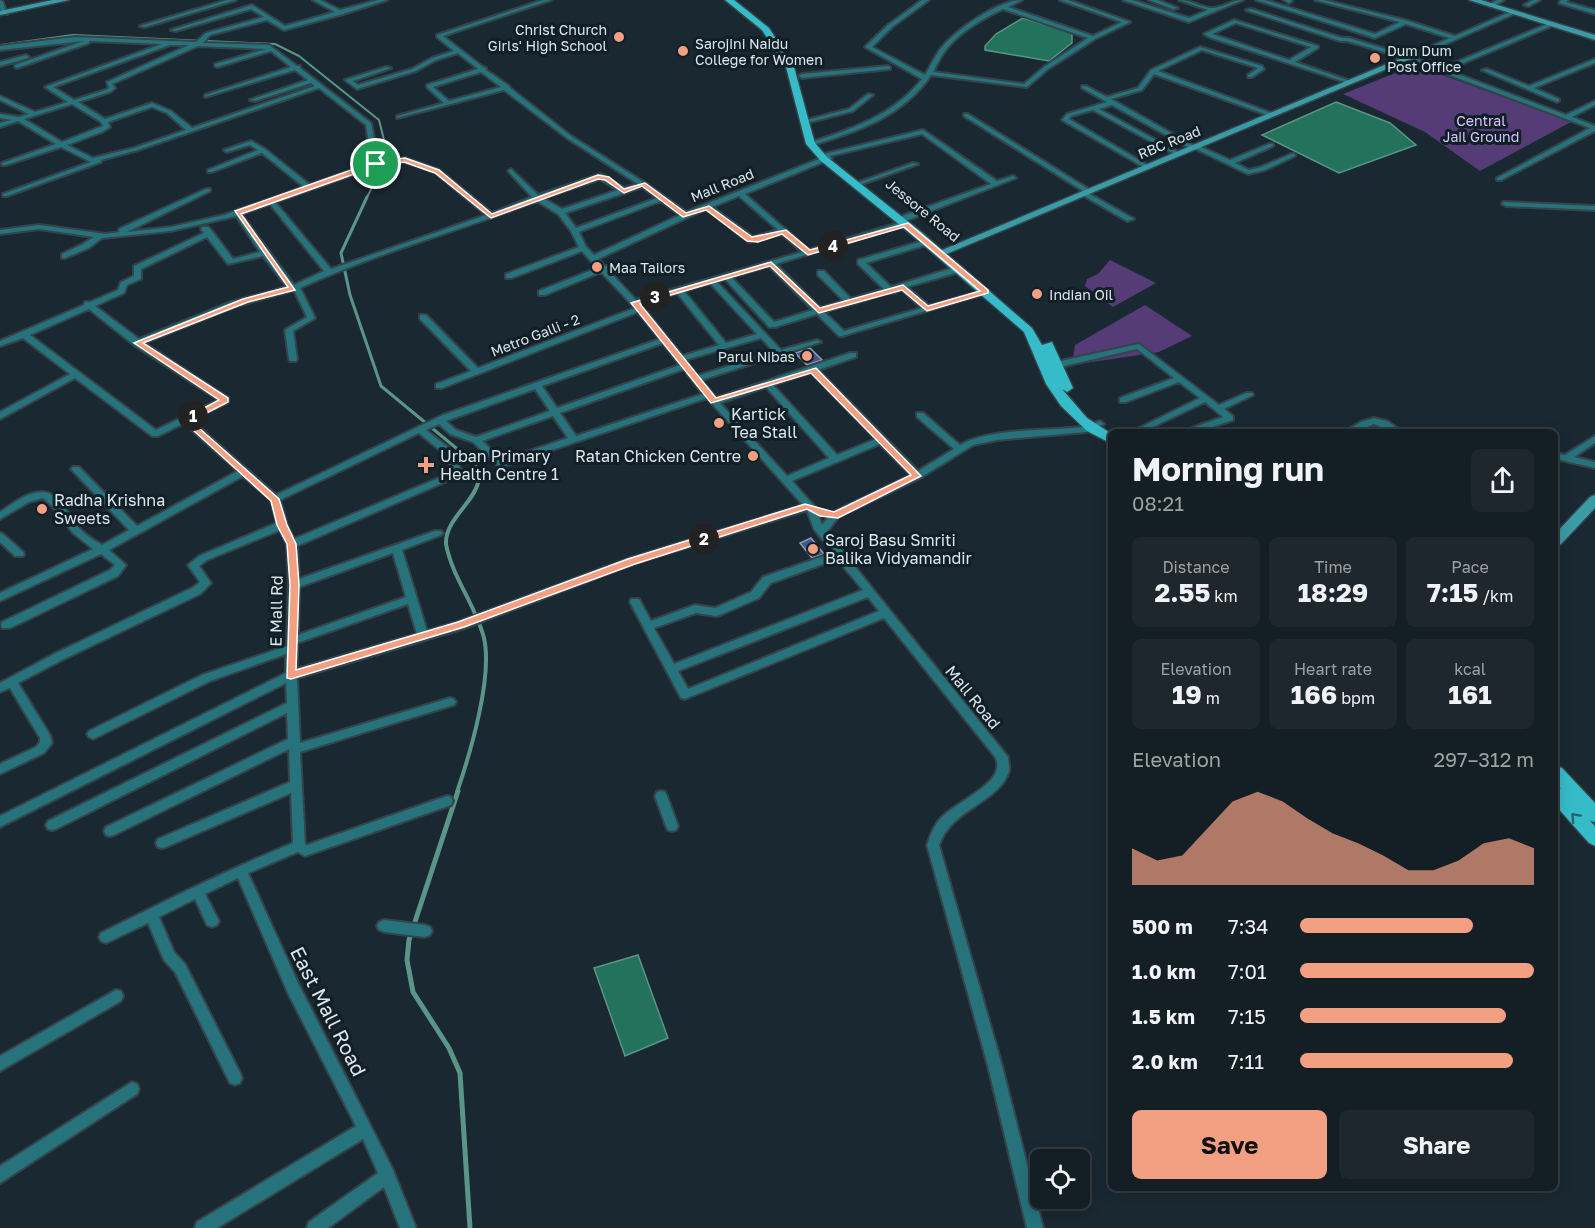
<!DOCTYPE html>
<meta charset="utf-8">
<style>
body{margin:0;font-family:"Golos Text",sans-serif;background:#1d272d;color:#f1f3f6;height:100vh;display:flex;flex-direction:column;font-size:22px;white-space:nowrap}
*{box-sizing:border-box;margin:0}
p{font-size:20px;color:#9da2a7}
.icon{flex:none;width:33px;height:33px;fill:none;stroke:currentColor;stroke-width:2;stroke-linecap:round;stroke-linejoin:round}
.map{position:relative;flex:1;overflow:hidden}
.details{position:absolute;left:1108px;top:429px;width:450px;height:762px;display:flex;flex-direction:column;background:#141e25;border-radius:9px;box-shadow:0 3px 15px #0003,0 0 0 2px #333c42}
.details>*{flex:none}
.controls{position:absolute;left:1030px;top:1149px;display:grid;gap:12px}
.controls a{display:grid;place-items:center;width:60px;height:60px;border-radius:9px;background:#141e25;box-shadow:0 3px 15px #0003,0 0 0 2px #333c42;font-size:30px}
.pin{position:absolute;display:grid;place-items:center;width:51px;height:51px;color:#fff;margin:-26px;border:3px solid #fff;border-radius:50%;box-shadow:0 2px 6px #0007}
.km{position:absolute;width:30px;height:30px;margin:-15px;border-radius:50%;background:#222;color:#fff;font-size:16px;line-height:30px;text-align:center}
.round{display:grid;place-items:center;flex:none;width:63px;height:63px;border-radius:9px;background:#1d272d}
.overview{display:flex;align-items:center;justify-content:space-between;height:102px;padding:0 24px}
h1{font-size:33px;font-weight:700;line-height:45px}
.stats{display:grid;grid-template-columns:repeat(3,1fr);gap:9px;height:102px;padding:6px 24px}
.stats div{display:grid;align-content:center;border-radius:9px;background:#1d272d;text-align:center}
.stats b{font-size:26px;font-weight:700}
.stats small{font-size:16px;font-weight:400}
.stats p{font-size:16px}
.chart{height:168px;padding:12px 24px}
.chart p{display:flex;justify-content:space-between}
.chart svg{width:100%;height:108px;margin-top:6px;fill:#f39f82;opacity:.7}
.primary-button{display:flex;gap:12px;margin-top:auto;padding:12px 24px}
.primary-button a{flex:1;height:69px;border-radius:9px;background:#f39f82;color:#111;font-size:24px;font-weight:700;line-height:69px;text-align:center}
.primary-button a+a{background:#1d272d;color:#f1f3f6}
ul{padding:0 24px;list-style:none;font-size:20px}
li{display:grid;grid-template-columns:96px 72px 1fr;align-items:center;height:45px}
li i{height:15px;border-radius:8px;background:#f39f82}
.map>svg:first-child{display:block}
</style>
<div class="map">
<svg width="1595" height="1228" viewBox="0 0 1595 1228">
<rect width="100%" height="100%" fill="#1a2831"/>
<path fill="#553c76" d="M1415 65 1571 122 1480 171 1425 132 1343 94Z
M1110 260 1156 283 1113 307 1085 286 1087 279 1098 274Z
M1145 305 1192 336 1159 352 1072 365 1075 345Z"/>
<path fill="#22725c" stroke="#5a9587" stroke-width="1.5" d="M1023 18 1072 33V43L1049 61 985 50V46L996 34Z
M1336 102 1390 123 1416 145 1339 173 1262 135Z
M638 955 668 1038 625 1056 594 968Z"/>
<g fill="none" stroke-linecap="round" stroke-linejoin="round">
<path stroke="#5a9587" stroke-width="2" d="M0 45 73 35 275 44 299 56 379 120 386 148 376 180 366 199"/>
<path stroke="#5a9587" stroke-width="3" d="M367 197 341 253 350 295 381 386 467 457"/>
<path stroke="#5a9587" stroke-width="4" d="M457 792C470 754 493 677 484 638 476 606 452 577 446 544 444 510 505 488 465 455"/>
<path stroke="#5a9587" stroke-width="5" d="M458 791 409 940 407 960 413 992 449 1048 460 1073 470 1228"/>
</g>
<path fill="#425493" stroke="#949aab" stroke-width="1.5" d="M810 348 822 360 807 365 795 353Z
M811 538 824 554 812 558 800 543Z"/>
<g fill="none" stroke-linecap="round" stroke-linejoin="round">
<defs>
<path id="street" d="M0 0 3 2 7 14 2 13 0 8Z
M227 0H236L145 27 140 26Z
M313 0H320L340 10 378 0H387L343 14 284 30 267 20 210 35 203 43 269 45 297 66H300V68L371 123 379 162 405 158 439 170 492 213 532 197 509 172 508 171 511 169 538 195 601 174 624 188 638 184 567 138 504 90 397 118V116L444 103 427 87V85L478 69 458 53 436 60 416 71 357 89 345 80 386 67 391 68 353 81 358 85 412 69 432 58 454 51 437 37V35L543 0H551L443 36 483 67 486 68V70L509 86 510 88 571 136 645 183 686 212 824 157H820V155L923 130 997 181 1013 176 1016 178 908 220H902V216L991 184 922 134 830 156 832 158 831 159 745 194 809 250 902 222 909 224 776 264 820 308 844 301 818 275V271H824L851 299 884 289 858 264V260L926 240H929V244L866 263 891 287 956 267H962V271L907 287 929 306 986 290 990 292 842 336H839L817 314 775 327H769L725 279 717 282 781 350 817 340 821 342 701 380 716 398 850 353H856V357L818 370 918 471 954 449 917 417V413H923L960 445C988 428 1048 431 1082 427 1088 426 1094 423 1100 421L1104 424 1086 432 997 440 973 445 920 478 838 517 827 532 1008 757C1008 761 1010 767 1009 771 999 803 952 808 939 845L1002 1066 1043 1228H1027L988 1066 927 845C931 834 934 825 942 817 955 804 996 785 997 768 998 765 997 762 996 758L884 618 685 699 681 698 630 602 631 599H639L651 621 695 605 715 608 751 592 763 577 833 553 814 529 807 510 636 563 465 628 297 678 300 743 450 698 454 699 456 702 454 705 450 706 300 752 305 844 307 845 447 796 451 797 453 801 451 805 305 856 298 852 248 873 298 983 393 1170 416 1228H400L384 1187 328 1228H307L309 1222 378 1173 363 1139 217 1228H195L197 1222 356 1126 288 993 238 878 205 894 219 921 217 925 212 927 207 925 195 899 159 917 174 952 185 964 240 1073 242 1078 240 1083 235 1085 230 1083 175 972 164 960 148 923 106 943 101 941 99 937 101 933C165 901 227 870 293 843L291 793 166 847 162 848 158 847 156 843 158 839 290 782 289 749 114 835 110 836 106 835 104 831 106 827 288 739 287 713 56 829 52 830 48 829 46 825 48 821 287 703 286 683 0 827V816L286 673V654L210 681 97 737 93 739 89 737 87 734 89 731 202 675 287 646 289 585 287 544 280 530 207 560 199 566 211 583 200 594 64 659 18 683 50 735 52 743 44 753 0 774V764L36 747 40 742V738L10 688 0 692V683L56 653 192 588 200 582 188 565 199 556 277 523 271 500 243 476 109 550 126 565 118 576 10 628H2L1 625 2 622 110 570 115 565 101 554 0 601V593L93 549 73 533 52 506 43 498 29 502 0 519V512C12 504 28 491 43 492 60 493 69 517 79 528 85 535 94 540 102 545L129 530 73 471 71 469 73 467H79L137 526 238 471 184 423 158 436H152L75 378 0 419V412L70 374 23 338 0 346V341L84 305 85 302H90L118 290 121 282 134 276V266L204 233 201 229 202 227H208L212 231 233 259 260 252 236 216 171 231 102 238 89 248 65 258H62V254L83 244 94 237 39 229 0 234V230L39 225 106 234 119 232V229L206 189H210V191L127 232 171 227 224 215 304 187 262 153 212 172H208V170L258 150 250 145 227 152 224 150 251 141 265 149 310 185 372 163 366 125 319 88 138 150 101 160V162L7 196H3V194L91 162 61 147 6 165H2V163L56 144 18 121 0 127V123L11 120 0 118V114L19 117 29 114 0 100V96L35 112 68 102 45 87 162 44 89 41V43L17 68 15 67V65L84 41 0 50V46L75 37 196 42 206 33 264 17 251 9 176 31 171 30 252 5 285 26 335 12ZM170 45H189L107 82 109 88 106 90 74 100 53 87ZM198 46 266 49 215 64V66L217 67 271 51 291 67 205 95V97L295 70 308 80 250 100 255 101 311 83 315 86 192 128 171 111 152 103 105 119 78 102 110 92 115 88 112 84ZM481 72 501 87 449 101 433 87ZM72 104 101 122 103 126 62 142 24 119ZM152 107 167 113 186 130 134 148 93 158 67 145 102 132 110 127 108 122ZM405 162 435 172 486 215 331 269 275 202 377 166ZM600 179 618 190 562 209 543 198ZM642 187 657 198 576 228 565 213ZM739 196 778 230 753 237 712 207ZM537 201 558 214 571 231 579 247 506 274V278H512L582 251 597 268 539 291V295H545L601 272 635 308 478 368 426 315H420V319L471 371 436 384V388H442L638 312 660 339 443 415 276 495 191 420 228 402V398L144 343 237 306 294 290 307 317 285 330 289 359 290 361H296L297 359 293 331 315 318 300 288C377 253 458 231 537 201ZM661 201 680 215 594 255 586 247 579 232ZM270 204 324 271 294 285 241 214ZM706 209 749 242 782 234 802 252 636 300 607 269V266H604L598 259ZM207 237 228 264 263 256 287 287 231 302 139 339 95 306 124 293 127 285 141 279V269ZM769 266 813 310 774 322 731 277ZM710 283 757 334 726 343 684 291ZM901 289 922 308 844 331 824 312 888 293H894ZM677 293 719 345 682 356 640 304ZM89 309 134 345 219 400 156 430 30 335ZM761 338 774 352 697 376 685 360ZM663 343 680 365 557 408 542 386ZM684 369 703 394 576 436 560 413ZM811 372 876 439 837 455 773 385ZM766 387 829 458 787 476 720 403ZM535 389 550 411 476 437 456 430 446 421ZM707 398 803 505 628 559 458 622 427 631 402 550 441 535 443 533 441 531H435L299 579 297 546 461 475 463 473 449 448 426 430 439 424 450 434 473 442 498 466 501 467ZM553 416 568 438 503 460 482 441ZM419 433 442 452 453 472 294 539 287 525 280 500ZM880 444 911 475 832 513 822 525 815 507 792 481ZM393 553 406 597 298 635 299 587ZM837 559 863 590 674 664 654 628 696 613 716 616 720 615 759 598 771 583ZM868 597 879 611 688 689 678 671ZM408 604 417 634 297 669V643Z
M922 0H929L892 27 872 47 925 75C931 66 935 55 942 47 957 29 999 0 1022 0L1008 7 1093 36 1122 22 1060 0H1068L1130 22 1095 39 1048 69 1027 87 931 75C903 116 859 131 813 145H809V143C852 129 894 115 922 79L865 47 888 25ZM1003 9 1088 38 1044 67 1024 84 933 72C937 65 940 57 945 51 959 32 982 19 1003 9Z
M1123 0H1132L1189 18 1208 10 1179 0C1191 0 1204 9 1214 8 1224 7 1232 0 1243 0L1189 22Z
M1149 0H1157L1178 8 1173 9Z
M1256 0H1265L1375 34 1400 22 1315 0H1324L1408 21 1455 36 1512 11H1516V13L1414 58 1442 68 1550 23H1554V25L1447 70 1566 115 1595 101V105L1572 117 1595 126V131L1501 180H1497V178L1590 128 1407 59 1347 41H1340L1246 10 1251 9 1342 38H1349L1409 56 1450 38 1406 24 1375 38Z
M1284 0H1291L1292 1 1289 3Z
M1497 0H1504L1494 6H1490V4Z
M1533 0H1540L1529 6 1524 5Z
M1561 0H1568L1566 2 1595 10V14L1559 3Z
M1234 20 1318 46V48L1295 62 1353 82 1348 83 1209 37 1204 34ZM1236 23 1311 47 1289 60 1212 34Z
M1200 47 1262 66 1264 69 1252 77H1248V75L1258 68 1202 50 1158 71 1274 114V116H1270L1154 74 1142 90 1111 99 1194 146H1199L1230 160 1269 144H1273V146L1235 163 1249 170 1261 167 1291 154H1295V156L1265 170 1248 174 1196 149H1191L1112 105 1099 109 1180 153V155H1176L1093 110 1071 116 1069 119 1149 166V168L1147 169 1062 120 1067 114 1107 102 1082 88V86H1086L1107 97 1138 88 1151 70Z
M26 55 29 57 28 58 0 66V62Z
M1595 59V63L1534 88 1559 99V101L1557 102 1482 70 1487 69 1529 86Z
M888 66 890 67V69L802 78 799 76 802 74Z
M868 94 873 95 853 111 810 122 807 120 849 109Z
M964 114H968L1090 190 1092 191 1088 193 1134 219 1127 221 1081 194 1079 193 1083 191 964 116Z
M913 163 918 164 862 184 857 183Z
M1503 202 1595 206V210L1506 206 1502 204Z
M1139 344 1219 405 1246 393H1252L1253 395 1224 409 1233 416V420L1198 432H1185L1186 430 1223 417 1205 402 1142 432H1131L1200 398 1179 382 1126 402H1120V398L1174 378 1137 349 1056 368 1052 365 1056 362Z
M1374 418 1387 421 1403 432H1392L1374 424 1355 432H1344L1361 422Z
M1595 436V443L1574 457 1595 462V468L1556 459V453L1565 455Z
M0 533 3 534 23 552 24 554 23 556H15L0 542Z
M661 791 665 792 667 796 678 826 676 830 672 831 668 830 666 826 655 796 657 792Z
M384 920 425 925 430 927 432 931 430 935 425 937 384 932 379 930 377 926 379 922Z
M116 990 121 991 123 996 121 1001 0 1071V1056Z
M132 1082 137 1084 139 1089 137 1094 0 1183V1166Z"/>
<path id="secondary" d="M53 0H69L0 15V11Z
M1469 0H1481L1595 35V40Z
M1406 56 1413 58 944 255 935 253Z
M1595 495V508L1561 544 1556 546V533L1590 497Z"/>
<path id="primary" d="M725 0H734L769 28 794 67 812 133 815 143 827 157 920 231 1032 328 1042 345 1052 342 1073 388 1067 392 1062 389 1087 418 1112 434V444L1087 431 1061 406 1046 384 1024 332 912 235 821 161 806 144 786 67 762 30Z
M1556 766 1562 768 1595 803V822L1590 821 1595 826V846L1589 843 1556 806V788L1561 789 1556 784Z"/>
</defs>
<use href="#street" stroke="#35434b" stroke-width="4"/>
<use href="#secondary" stroke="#35434b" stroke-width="3"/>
<use href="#primary" stroke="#35434b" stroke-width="3"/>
<use href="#street" fill="#26737b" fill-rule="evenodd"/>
<use href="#secondary" fill="#3b9ba5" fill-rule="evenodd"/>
<use href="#primary" fill="#36bcc8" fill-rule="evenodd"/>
</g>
<defs><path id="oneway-chevron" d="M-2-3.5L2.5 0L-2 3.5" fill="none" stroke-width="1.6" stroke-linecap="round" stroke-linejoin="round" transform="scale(1.5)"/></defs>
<use stroke="#22666f" href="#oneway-chevron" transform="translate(1575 817) rotate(-133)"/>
<path fill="#f39f82" stroke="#fff" stroke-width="1.5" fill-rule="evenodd" d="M405 158 439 170 492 214 598 175 609 177 624 189 645 183 686 213 709 206 752 237 786 230 810 250 908 223 988 290V293L927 311 902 290 819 313 770 266 640 304 716 398 816 368 921 476 838 518 820 516 807 509 635 564 464 627 291 679 287 678 290 585 287 544 277 525 271 501 182 420 219 400 134 343 243 299 288 287 235 211 374 162ZM404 162 435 173 491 218 598 179 605 180 624 193 642 186 683 217 706 210 747 241 758 242 782 234 808 255 904 227 980 291 928 306 903 285 820 308 771 262 631 303 711 403 811 373 911 475 834 512 805 504 628 559 458 622 296 670 299 585 296 544 287 525 279 499 191 421 228 402V398L143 343 248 302 295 290 241 214 377 166Z"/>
<g fill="#f39f82" stroke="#111f27" stroke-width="2">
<circle cx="619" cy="37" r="6"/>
<circle cx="683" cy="51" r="6"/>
<circle cx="1375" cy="58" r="6"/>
<circle cx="597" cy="267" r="6"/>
<circle cx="1037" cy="294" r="6"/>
<circle cx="807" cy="356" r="6"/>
<circle cx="719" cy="423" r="6"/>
<circle cx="753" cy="456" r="6"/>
<path d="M423 456h6v6h6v6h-6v6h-6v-6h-6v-6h6z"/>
<circle cx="42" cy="509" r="6"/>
<circle cx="813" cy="549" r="6"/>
</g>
<g text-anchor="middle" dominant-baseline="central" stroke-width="6" stroke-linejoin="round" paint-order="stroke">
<g font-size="14" fill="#dde6ec" stroke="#111f27" text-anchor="start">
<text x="607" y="29" text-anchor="end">Christ Church<tspan x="607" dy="16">Girls' High School</tspan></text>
<text x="695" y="43">Sarojini Naidu<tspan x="695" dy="16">College for Women</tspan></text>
<text x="1387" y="50">Dum Dum<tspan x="1387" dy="16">Post Office</tspan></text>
<text x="609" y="267">Maa Tailors</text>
<text x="1049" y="294">Indian Oil</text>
<text x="795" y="356" text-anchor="end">Parul Nibas</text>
</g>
<g font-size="14" fill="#dac4fd" stroke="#111f27">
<text x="1481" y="120">Central<tspan x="1481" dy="16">Jail Ground</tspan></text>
</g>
<g font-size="14" fill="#dde6ec" stroke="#111f27">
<text transform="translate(1169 142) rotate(-22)">RBC Road</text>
<text transform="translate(722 185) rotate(-22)">Mall Road</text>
<text transform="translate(923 210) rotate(39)">Jessore Road</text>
<text transform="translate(535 335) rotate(-21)">Metro Galli - 2</text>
</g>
<g font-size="16" fill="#dde6ec" stroke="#111f27" text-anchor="start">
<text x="731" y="414">Kartick<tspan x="731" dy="18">Tea Stall</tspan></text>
<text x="440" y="456">Urban Primary<tspan x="440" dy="18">Health Centre 1</tspan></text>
<text x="741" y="456" text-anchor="end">Ratan Chicken Centre</text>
<text x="54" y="500">Radha Krishna<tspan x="54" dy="18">Sweets</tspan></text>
<text x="825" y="540">Saroj Basu Smriti<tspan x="825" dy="18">Balika Vidyamandir</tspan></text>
</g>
<g font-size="16" fill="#dde6ec" stroke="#111f27">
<text transform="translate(276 611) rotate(-89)">E Mall Rd</text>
<text transform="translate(973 697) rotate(51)">Mall Road</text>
</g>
<g font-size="20" fill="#dde6ec" stroke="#111f27">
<text transform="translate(329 1011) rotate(63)">East Mall Road</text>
</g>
</g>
</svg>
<div class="controls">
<a><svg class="icon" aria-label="locate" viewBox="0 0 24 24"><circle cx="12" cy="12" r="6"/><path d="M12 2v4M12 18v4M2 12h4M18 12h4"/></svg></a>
</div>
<div class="pin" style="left:376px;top:164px;background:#1e9e55"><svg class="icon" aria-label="arrive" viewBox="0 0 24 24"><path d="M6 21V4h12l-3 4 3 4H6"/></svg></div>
<b class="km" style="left:193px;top:416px">1</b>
<b class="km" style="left:704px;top:539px">2</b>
<b class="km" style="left:655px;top:297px">3</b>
<b class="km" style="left:833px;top:246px">4</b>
<section class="details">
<div class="overview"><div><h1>Morning run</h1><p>08:21</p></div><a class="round"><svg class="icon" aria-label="share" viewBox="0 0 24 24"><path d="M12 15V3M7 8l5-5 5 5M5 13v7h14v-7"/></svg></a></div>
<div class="stats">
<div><p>Distance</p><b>2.55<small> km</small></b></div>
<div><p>Time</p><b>18:29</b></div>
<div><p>Pace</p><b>7:15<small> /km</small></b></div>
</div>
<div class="stats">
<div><p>Elevation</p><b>19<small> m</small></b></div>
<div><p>Heart rate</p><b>166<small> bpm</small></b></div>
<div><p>kcal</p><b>161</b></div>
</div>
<div class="chart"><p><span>Elevation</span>297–312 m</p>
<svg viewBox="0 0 160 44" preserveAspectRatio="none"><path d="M0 44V29L10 34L20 32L30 21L40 10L50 6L60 10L70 17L80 23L90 27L100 32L110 38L120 38L130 34L140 27L150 25L160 29V44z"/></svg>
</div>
<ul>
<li><b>500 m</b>7:34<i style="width:74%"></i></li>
<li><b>1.0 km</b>7:01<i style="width:100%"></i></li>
<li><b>1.5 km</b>7:15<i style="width:88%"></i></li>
<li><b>2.0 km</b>7:11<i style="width:91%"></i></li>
</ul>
<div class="primary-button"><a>Save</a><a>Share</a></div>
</section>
</div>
